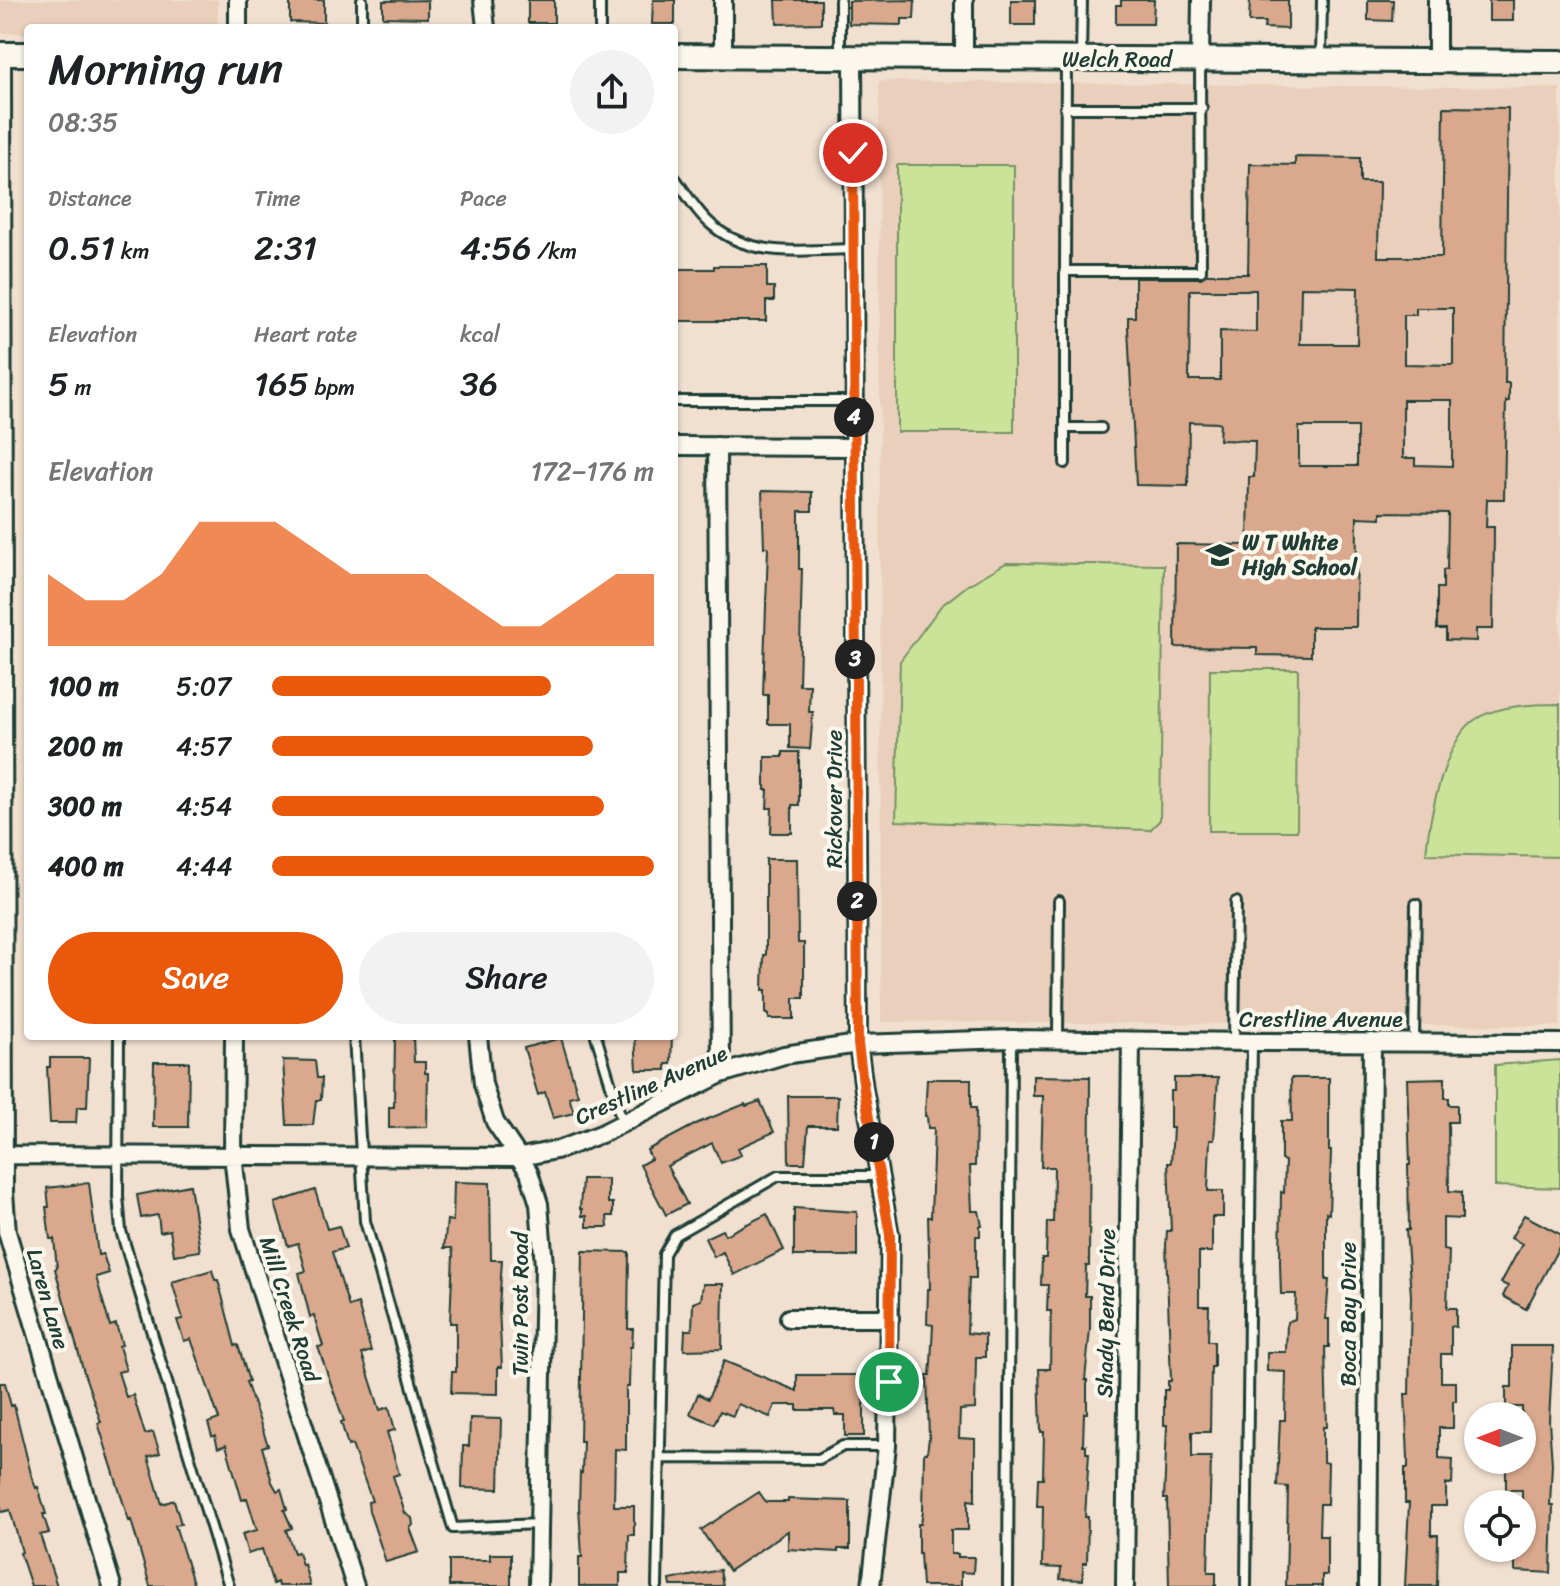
<!DOCTYPE html>
<meta charset="utf-8">
<style>
body{margin:0;font-family:Sriracha,sans-serif;background:#f2f2f2;color:#202124;height:100vh;display:flex;flex-direction:column;font-size:30px;white-space:nowrap}
*{box-sizing:border-box;margin:0}
p{font-size:26px;color:#757577}
.icon{flex:none;width:44px;height:44px;fill:none;stroke:currentColor;stroke-width:2;stroke-linecap:round;stroke-linejoin:round}
.map{position:relative;flex:1;overflow:hidden}
.side{position:absolute;left:24px;top:24px;width:654px;height:1016px;display:flex;flex-direction:column;background:#fff;border-radius:8px;box-shadow:0 2px 6px #0004}
.side>*{flex:none}
.needle{width:52px;rotate:270deg}
.fabs{position:absolute;left:1464px;top:1402px;display:grid;gap:16px}
.fabs a{display:grid;place-items:center;width:72px;height:72px;border-radius:50%;background:#fff;box-shadow:0 2px 6px #0004;font-size:40px}
.pin{position:absolute;display:grid;place-items:center;width:68px;height:68px;color:#fff;margin:-34px;border:4px solid #fff;border-radius:50%;box-shadow:0 2px 8px #0007}
.km{position:absolute;width:40px;height:40px;margin:-20px;border-radius:50%;background:#222;color:#fff;font-size:22px;line-height:40px;text-align:center}
.round{display:grid;place-items:center;flex:none;width:84px;height:84px;border-radius:42px;background:#f2f2f2}
.overview{display:flex;align-items:center;justify-content:space-between;height:136px;padding:0 24px}
h1{font-size:44px;font-weight:600;line-height:60px}
.figures{display:grid;grid-template-columns:repeat(3,1fr);gap:12px;height:136px;padding:8px 24px}
.figures div{display:grid;align-content:center}
.figures b{font-size:34px;font-weight:600}
.figures small{font-size:22px;font-weight:400}
.figures p{font-size:22px}
.chart{height:224px;padding:16px 24px}
.chart p{display:flex;justify-content:space-between}
.chart svg{width:100%;height:144px;margin-top:8px;fill:#ea580c;opacity:.7}
.primary-button{display:flex;gap:16px;margin-top:auto;padding:16px 24px}
.primary-button a{flex:1;height:92px;border-radius:48px;background:#ea580c;color:#fff;font-size:32px;font-weight:600;line-height:92px;text-align:center}
.primary-button a+a{background:#f2f2f2;color:#202124}
ul{padding:0 24px;list-style:none;font-size:26px}
li{display:grid;grid-template-columns:128px 96px 1fr;align-items:center;height:60px}
li i{height:20px;border-radius:10px;background:#ea580c}
.map>svg:first-child{display:block}
</style>
<div class="map">
<svg width="1560" height="1586" viewBox="0 0 1560 1586">
<rect width="100%" height="100%" fill="#f1e0d0"/>
<filter id="ink" filterUnits="userSpaceOnUse"><feTurbulence type="fractalNoise" baseFrequency=".0125" numOctaves="2"/><feDisplacementMap in="SourceGraphic" scale="16" xChannelSelector="R" yChannelSelector="G"/><feConvolveMatrix kernelMatrix="1 2 1 2 8 2 1 2 1" color-interpolation-filters="sRGB"/></filter>
<g filter="url(#ink)">
<path fill="#ead0bc" d="M0 0H218V28H28V33H0Z
M879 81 1560 88V1026L881 1022Z"/>
<path fill="#cbe398" stroke="#759066" stroke-width="2" d="M897 165H1014V432H897Z
M1006 563 1164 565 1160 820 1150 830 896 821 900 661 941 606 968 585Z
M1210 669H1298L1297 831H1209Z
M1560 704V857L1426 854C1429 819 1445 738 1476 719 1498 705 1535 704 1560 704Z
M1560 1060V1188L1495 1186V1065Z"/>
<path fill="#daa98d" stroke="#1f3d34" stroke-width="2" fill-rule="evenodd" d="M290 0H324V23L290 22Z
M428 0V18L383 17V1Z
M528 0H554V23H528Z
M653 0H675V24H652Z
M776 0H821V23L777 24Z
M915 0 914 19H902V25L849 24V1Z
M1011 0H1035V25H1011Z
M1121 0H1154L1153 24H1116V5H1121Z
M1250 0H1288V29L1264 28 1265 22H1249Z
M1368 0H1393L1392 21 1368 20Z
M1489 0H1513V21H1489Z
M1444 107 1508 108 1505 383H1509V401H1506L1504 499H1487L1486 527H1494L1493 629H1476V641L1446 640V629H1437V588H1443V570H1447L1448 513 1381 512V518L1357 517 1356 627H1311V656L1257 655V648L1175 647 1176 544 1248 545 1249 477H1254L1255 441 1219 440 1220 423 1189 422 1188 486 1136 485 1128 328V317H1135V278H1201L1207 274H1248L1250 164 1295 165V157L1360 158V182H1379L1378 257H1442ZM1301 287 1358 288 1357 344H1300ZM1190 290H1256V332L1220 331V380H1189ZM1416 308H1453V365L1404 364V315H1416ZM1403 400H1452V466L1415 465V458H1403ZM1299 427H1357V466H1299Z
M714 266H767V287H774V301H766V321H674V269H714Z
M762 491 812 492V511H799V569H802L799 685H810L809 712H813L810 749 790 748V724H768V695H763L768 547H764Z
M783 752H799V805H792V833H771L772 808H767L768 790H765V757H783Z
M766 859H797L798 943H804V998H794V1019H769V1014H766V990H763L764 955H766Z
M395 1036H413L414 1062H425V1073H428L427 1127 389 1128V1107H394Z
M635 1036H672L671 1064H666V1070H637Z
M561 1038 578 1095 569 1097 574 1113 553 1118 545 1092 538 1095 524 1048Z
M50 1058H89L87 1107H77L76 1123H50L47 1067H50Z
M283 1060 315 1061 317 1078H322L321 1100H316L313 1125H287Z
M154 1062H189L188 1127H153Z
M1033 1076 1090 1077 1089 1266H1086L1085 1296H1090V1329L1085 1380H1087V1413H1084L1083 1445H1086V1453H1089L1085 1517H1088L1087 1563H1083V1580L1060 1579 1061 1568 1042 1567 1043 1506H1037L1038 1478H1043L1044 1432H1041L1039 1369H1050L1051 1311H1047L1048 1285H1041L1042 1258H1046L1047 1222H1053L1054 1167H1041L1043 1096H1033Z
M1174 1078H1218L1214 1140H1210L1208 1191H1223V1217H1212V1252H1199V1306H1209L1208 1341H1214V1367H1211L1210 1432H1192V1457H1211L1208 1572H1216V1586H1169L1167 1499H1164L1167 1425H1164V1390H1168V1381H1171L1166 1245 1167 1231H1171L1168 1163H1171L1173 1128H1170V1091H1174Z
M1291 1078H1329V1151H1331L1329 1214 1326 1213V1280H1329L1326 1319H1329V1347H1325L1327 1427H1323V1462L1328 1463 1327 1504H1320L1319 1536H1327V1575H1322V1586H1286L1288 1487 1277 1486 1280 1420H1285L1286 1372 1267 1371V1352H1286L1287 1322 1295 1319 1296 1294H1281L1280 1264 1281 1192 1284 1193 1285 1161 1281 1160V1121H1292Z
M1445 1078V1098H1449V1105H1457V1122H1448L1449 1191 1462 1192V1219L1443 1218V1250L1449 1251 1447 1308H1456V1327L1451 1326V1354H1441V1382H1456V1401H1453V1428H1439V1458L1453 1459 1452 1484H1446V1506H1431V1535H1438L1437 1586H1405L1409 1503H1405V1468H1408V1458L1405 1394H1409L1411 1295 1406 1230H1409L1408 1165H1410L1407 1079Z
M927 1079H971V1108H976L975 1166H970L972 1211H979L982 1226H980V1236H976V1278H969L967 1333 985 1335V1357H976L975 1409 960 1410 959 1438 975 1439V1501L968 1500V1530H951V1554H958V1557H974L973 1573 961 1572V1586H922L920 1553H918V1524H921L923 1511 924 1453H927L929 1438 927 1375H930L931 1363 933 1325 927 1324 928 1289H930L928 1217H931L934 1128H928L927 1116H925Z
M788 1096H838L837 1126H808L805 1163H789Z
M760 1101 774 1132 738 1148 741 1155 721 1163 712 1143 667 1166 687 1204 666 1215 640 1165 651 1159 647 1150 698 1123 745 1104 746 1106Z
M582 1179H608V1203H613V1216H607L608 1227H587V1216H582V1209H580Z
M454 1182 490 1183 491 1260H502L499 1308 502 1367H498V1394L451 1393 452 1372H456V1323H450L453 1254 452 1248H444L447 1220 453 1221Z
M89 1183 98 1255 103 1254 109 1273 96 1277 110 1326 116 1324 122 1345 119 1346 126 1370 118 1372 126 1397 133 1395 145 1434 153 1432 160 1453 148 1457 162 1504 174 1500 181 1524 175 1525 194 1586H150L131 1520 129 1521 98 1423 101 1422 85 1376 55 1269 57 1268 54 1239H50L46 1207H49L47 1188Z
M190 1185 200 1251 174 1255 170 1230 160 1232 158 1215 141 1218 137 1195Z
M315 1190 327 1229 339 1226 346 1248 332 1252 349 1307 358 1304 371 1351 362 1354 380 1410 389 1407 395 1430 387 1432 399 1474 393 1476 405 1513 412 1518 413 1525 410 1528 419 1552 386 1562 369 1511 368 1502 372 1501 352 1445 348 1446 341 1422 344 1421 318 1347 323 1346 314 1316 310 1317 299 1273 306 1271 298 1243 288 1246 275 1203Z
M794 1208 857 1212V1256H794Z
M767 1214 784 1250 734 1275 723 1252 714 1257 705 1238 722 1230 725 1235Z
M1524 1215 1560 1234V1245L1526 1309 1503 1296 1508 1286 1501 1283 1522 1244 1511 1238Z
M583 1251 629 1252 628 1329H633L632 1347H630L629 1387H626V1450L615 1449 614 1506H634V1535H629L628 1573H620V1586H579V1557H582L579 1506 580 1472 582 1473 583 1441H580Z
M212 1270 215 1280H218L235 1346 238 1345 249 1381 246 1382 268 1445 262 1447 272 1482 277 1491 281 1489 287 1509 284 1510 292 1528 286 1530 294 1553 298 1552 302 1565 304 1564 310 1586H278L277 1582 273 1584 262 1549 248 1554 242 1534 257 1530 247 1498 242 1500 226 1445 218 1448 215 1436H212L208 1423 219 1419 191 1339 184 1341 177 1320 183 1319 172 1282Z
M703 1284H723L722 1349 684 1350 685 1330H692L693 1303 701 1300Z
M1512 1346H1553L1549 1421 1552 1464 1550 1505H1553L1551 1573 1515 1571V1548H1522V1490H1506V1463H1518V1460H1522V1407H1506V1387H1512Z
M724 1361 797 1391V1375H864V1436H845V1415H835L834 1410H797V1405H775L770 1417 738 1404 733 1416 720 1411 714 1424 690 1414 698 1394 708 1399Z
M0 1383H5L11 1406 14 1405 32 1478 36 1488 38 1487 46 1514H43L49 1533 40 1535 57 1586H31L20 1553 22 1552 10 1510 2 1512 0 1504Z
M470 1418 501 1419 499 1489 462 1488 463 1446H469Z
M759 1492 766 1502H788V1499L850 1501V1549H838V1552L788 1549V1531L729 1571 701 1530Z
M490 1554H511V1586H449V1560H490Z
M720 1570 723 1586H671L670 1580Z"/>
<g fill="none" stroke-linecap="round" stroke-linejoin="round">
<defs>
<path id="lane" d="M362 0V28
M600 28V0
M840 56V0
M1081 57 1082 0
M1066 59 1065 271H1201L1200 61
M1321 59 1322 0
M1065 108H1202
M674 177C686 193 697 213 713 226 752 259 807 250 853 249
M674 401H854
M1065 428H1101
M1065 463V271
M119 1036 118 1196 121 1231 229 1586
M354 1036 365 1221 453 1528 539 1524
M596 1036 623 1124
M1058 1039 1059 901
M1414 1041 1416 904
M1234 1042 1236 902
M660 1458 819 1459 843 1446H887
M657 1586 664 1254 675 1235 778 1176H880
M1008 1586 1011 1039
M1246 1586 1252 1042"/>
<path id="street" d="M483 0 486 28
M238 28V0
M2 54 4 1193 7 1232 112 1586
M723 55V0
M853 57 858 1044 864 1090 890 1235 887 1446 871 1586
M964 57V0
M1200 59 1201 0
M1437 61V0
M674 446 853 447
M717 446 721 1074
M234 1036 233 1154 241 1229 355 1586
M478 1036 483 1084 495 1122 529 1172 539 1204 544 1265 538 1586
M0 1155 521 1157 561 1149 601 1134 721 1074 784 1055 858 1044 1011 1039 1252 1042 1560 1043
M789 1318H890
M1125 1586 1131 1041
M1368 1586 1372 1042"/>
<path id="secondary" d="M0 54H28
M674 56 1560 62"/>
</defs>
<use href="#lane" stroke="#1f3d34" stroke-width="14"/>
<use href="#street" stroke="#1f3d34" stroke-width="22"/>
<use href="#secondary" stroke="#1f3d34" stroke-width="28"/>
<use href="#lane" stroke="#fbf7ec" stroke-width="8"/>
<use href="#street" stroke="#fbf7ec" stroke-width="16"/>
<use href="#secondary" stroke="#fbf7ec" stroke-width="22"/>
</g>
</g>
<g fill="none" stroke-linecap="round" stroke-linejoin="round" filter="url(#ink)">
<defs>
<path id="route" d="M853 153 858 1044 864 1090 890 1235 889 1382"/>
</defs>
<use href="#route" stroke="#fff" stroke-width="16"/>
<use href="#route" stroke="#ea580c" stroke-width="10"/>
</g>
<defs>
<symbol id="school-bare" viewBox="-9 -9 18 18"><path d="M0-5L7-2L0 1L-7-2ZM-4 1L0 2.5L4 1V4Q0 6-4 4Z" fill="#1f3d34" stroke="#fbf7ec" stroke-width="2.5" paint-order="stroke"/></symbol>
</defs>
<g fill-rule="evenodd">
<use href="#school-bare" x="1200" y="535" width="40" height="40"/>
</g>
<g text-anchor="middle" dominant-baseline="central" stroke-width="8" stroke-linejoin="round" paint-order="stroke">
<g font-size="22" fill="#1f3d34" stroke="#fbf7ec">
<text x="1117" y="59">Welch Road</text>
<text transform="translate(834 799) rotate(-90)">Rickover Drive</text>
<text x="1321" y="1019">Crestline Avenue</text>
<text transform="translate(651 1085) rotate(-24)">Crestline Avenue</text>
<text transform="translate(48 1299) rotate(74)">Laren Lane</text>
<text transform="translate(520 1304) rotate(-90)">Twin Post Road</text>
<text transform="translate(290 1309) rotate(72)">Mill Creek Road</text>
<text transform="translate(1106 1313) rotate(-89)">Shady Bend Drive</text>
<text transform="translate(1348 1314) rotate(-90)">Boca Bay Drive</text>
</g>
<g font-size="22" font-weight="bold" fill="#1f3d34" stroke="#fbf7ec" text-anchor="start">
<text x="1242" y="542">W T White<tspan x="1242" dy="25">High School</tspan></text>
</g>
</g>
</svg>
<div class="fabs">
<a><svg class="needle" viewBox="-14 -14 28 28"><path d="M0-13l5 13h-10z" fill="#e53935"/><path d="M0 13l5-13h-10z" fill="#757577"/></svg></a>
<a><svg class="icon" aria-label="locate" viewBox="0 0 24 24"><circle cx="12" cy="12" r="6"/><path d="M12 2v4M12 18v4M2 12h4M18 12h4"/></svg></a>
</div>
<div class="pin" style="left:889px;top:1382px;background:#1e9e55"><svg class="icon" aria-label="arrive" viewBox="0 0 24 24"><path d="M6 21V4h12l-3 4 3 4H6"/></svg></div>
<div class="pin" style="left:853px;top:153px;background:#d93025"><svg class="icon" aria-label="check" viewBox="0 0 24 24"><path d="M5 12l5 5 9-10"/></svg></div>
<b class="km" style="left:874px;top:1142px">1</b>
<b class="km" style="left:857px;top:901px">2</b>
<b class="km" style="left:855px;top:659px">3</b>
<b class="km" style="left:854px;top:417px">4</b>
<section class="side">
<div class="overview"><div><h1>Morning run</h1><p>08:35</p></div><a class="round"><svg class="icon" aria-label="share" viewBox="0 0 24 24"><path d="M12 15V3M7 8l5-5 5 5M5 13v7h14v-7"/></svg></a></div>
<div class="figures">
<div><p>Distance</p><b>0.51<small> km</small></b></div>
<div><p>Time</p><b>2:31</b></div>
<div><p>Pace</p><b>4:56<small> /km</small></b></div>
</div>
<div class="figures">
<div><p>Elevation</p><b>5<small> m</small></b></div>
<div><p>Heart rate</p><b>165<small> bpm</small></b></div>
<div><p>kcal</p><b>36</b></div>
</div>
<div class="chart"><p><span>Elevation</span>172–176 m</p>
<svg viewBox="0 0 160 44" preserveAspectRatio="none"><path d="M0 44V22L10 30L20 30L30 22L40 6L50 6L60 6L70 14L80 22L90 22L100 22L110 30L120 38L130 38L140 30L150 22L160 22V44z"/></svg>
</div>
<ul>
<li><b>100 m</b>5:07<i style="width:73%"></i></li>
<li><b>200 m</b>4:57<i style="width:84%"></i></li>
<li><b>300 m</b>4:54<i style="width:87%"></i></li>
<li><b>400 m</b>4:44<i style="width:100%"></i></li>
</ul>
<div class="primary-button"><a>Save</a><a>Share</a></div>
</section>
</div>
